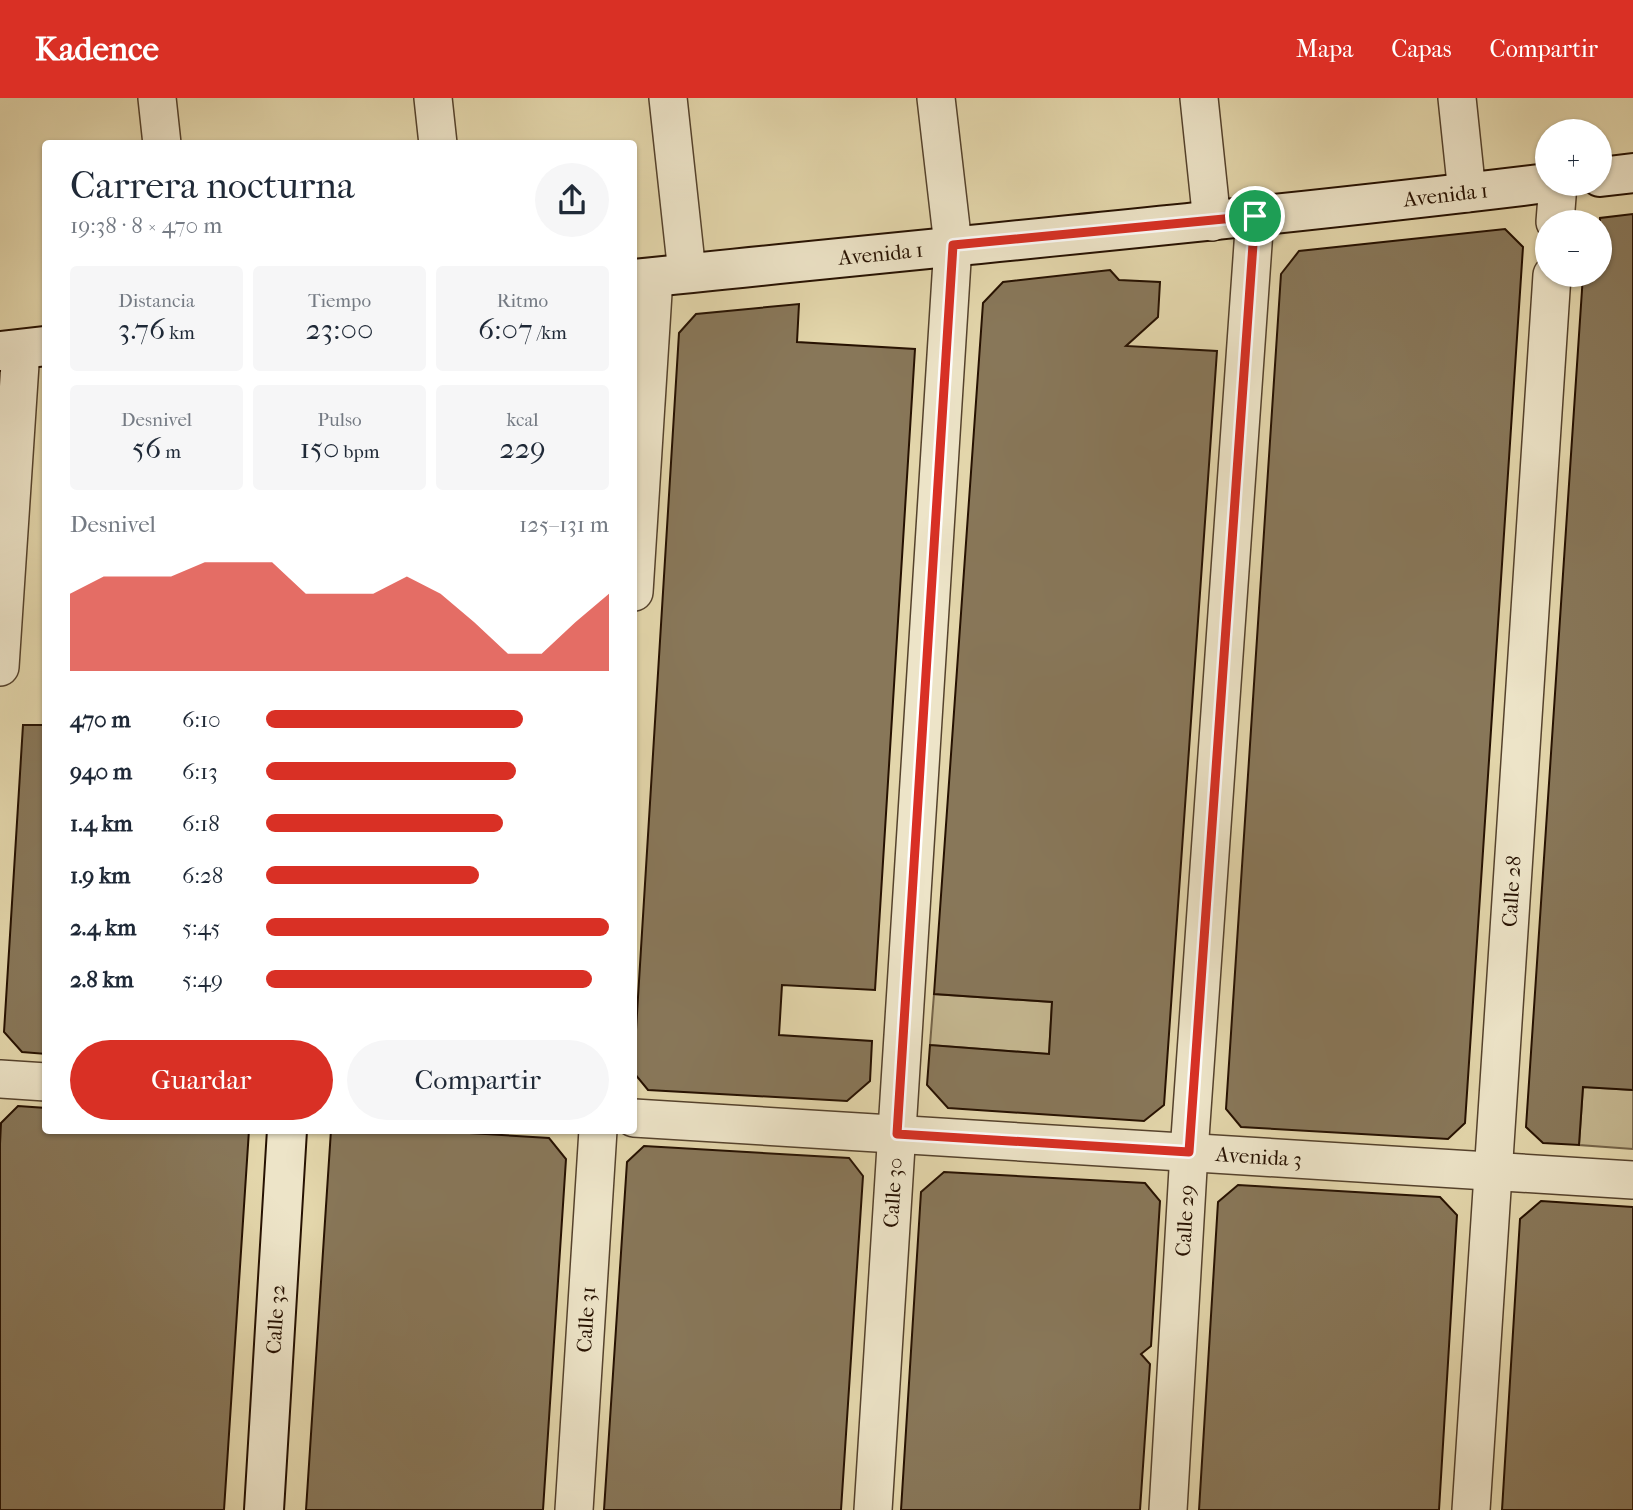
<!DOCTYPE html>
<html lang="es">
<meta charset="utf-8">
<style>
body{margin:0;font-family:"IM FELL French Canon",serif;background:#f6f6f7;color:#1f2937;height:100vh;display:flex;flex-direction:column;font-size:26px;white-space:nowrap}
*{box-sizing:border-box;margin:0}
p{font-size:23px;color:#747a83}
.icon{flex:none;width:38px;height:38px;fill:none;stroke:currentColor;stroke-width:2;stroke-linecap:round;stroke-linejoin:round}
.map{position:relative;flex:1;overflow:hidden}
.details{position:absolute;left:42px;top:42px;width:595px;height:994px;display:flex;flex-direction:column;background:#fff;border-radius:7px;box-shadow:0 2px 5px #0004}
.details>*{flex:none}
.fabs{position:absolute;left:1535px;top:21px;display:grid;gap:14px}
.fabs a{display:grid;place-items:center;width:77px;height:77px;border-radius:50%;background:#fff;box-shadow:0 2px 5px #0004;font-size:35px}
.pin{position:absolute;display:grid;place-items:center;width:60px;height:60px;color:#fff;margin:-30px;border:4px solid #fff;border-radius:50%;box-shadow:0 2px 7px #0007}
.round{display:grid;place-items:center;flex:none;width:74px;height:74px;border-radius:37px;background:#f6f6f7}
.head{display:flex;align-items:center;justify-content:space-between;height:119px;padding:0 28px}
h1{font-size:38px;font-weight:600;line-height:52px}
.figures{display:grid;grid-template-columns:repeat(3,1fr);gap:10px;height:119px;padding:7px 28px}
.figures div{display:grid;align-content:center;border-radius:7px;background:#f6f6f7;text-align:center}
.figures b{font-size:30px;font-weight:600}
.figures small{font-size:19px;font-weight:400}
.figures p{font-size:19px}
.chart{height:196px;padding:14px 28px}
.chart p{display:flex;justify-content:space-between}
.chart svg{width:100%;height:126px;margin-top:7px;fill:#d93025;opacity:.7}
.cta{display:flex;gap:14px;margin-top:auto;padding:14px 28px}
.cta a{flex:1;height:80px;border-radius:42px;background:#d93025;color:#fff;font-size:28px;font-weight:600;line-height:80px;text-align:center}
.cta a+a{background:#f6f6f7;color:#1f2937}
ul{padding:0 28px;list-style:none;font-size:23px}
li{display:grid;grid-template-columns:112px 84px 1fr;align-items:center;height:52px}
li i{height:18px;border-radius:9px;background:#d93025}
header{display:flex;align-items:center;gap:42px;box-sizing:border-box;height:98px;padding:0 35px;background:#d93025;color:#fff}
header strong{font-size:33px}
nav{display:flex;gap:38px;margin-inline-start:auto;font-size:24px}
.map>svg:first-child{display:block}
</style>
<header>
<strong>Kadence</strong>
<nav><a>Mapa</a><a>Capas</a><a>Compartir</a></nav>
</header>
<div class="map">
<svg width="1633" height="1412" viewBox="0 0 1633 1412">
<rect width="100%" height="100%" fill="#e3d6ab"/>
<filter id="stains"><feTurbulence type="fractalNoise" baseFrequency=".00286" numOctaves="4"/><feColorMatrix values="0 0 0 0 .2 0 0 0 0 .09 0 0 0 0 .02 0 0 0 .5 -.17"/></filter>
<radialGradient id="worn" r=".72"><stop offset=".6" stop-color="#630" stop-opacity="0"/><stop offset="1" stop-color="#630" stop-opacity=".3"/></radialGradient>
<path fill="#c3b58e" stroke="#746348" stroke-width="2" d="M934 896 1052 904 1049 956 930 947Z
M1583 989 1633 992V1051L1579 1047Z"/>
<path fill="#887759" stroke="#261101" stroke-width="2" d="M1633 116V992L1583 989 1579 1047 1543 1045 1526 1029 1583 177H1600V120Z
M1505 131 1523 149 1465 1025 1448 1041 1241 1029 1226 1011 1281 176 1299 153Z
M1110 172 1119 182 1160 184 1158 219 1126 248 1217 253 1164 1007 1144 1023 948 1010 927 987 930 947 1049 956 1052 904 934 896 983 205 1003 184Z
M799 206 797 244 915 251 875 892 782 887 779 937 872 943 870 983 847 1003 648 992 634 975V964L679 235 696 216Z
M23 627H46V956L22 954 4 934Z
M18 1008 46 1010V1032H249L224 1412H0V1046L1 1025Z
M331 1032H420L549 1040 566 1061 543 1412H306Z
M644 1048 849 1060 863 1078 841 1412H604L627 1064Z
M944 1074 1145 1085 1160 1103 1151 1248 1141 1256 1150 1266 1140 1412H901L921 1094Z
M1238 1087 1440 1099 1457 1117 1439 1412H1199L1218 1104Z
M1541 1103 1633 1109V1412H1502L1520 1121Z"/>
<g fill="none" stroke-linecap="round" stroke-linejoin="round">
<defs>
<g id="street">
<path d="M157 0 162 46"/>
<path d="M433 0 438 46"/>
<path d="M668 0 687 175"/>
<path d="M1199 0 1212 124"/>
<path d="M1457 0 1467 95"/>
<path d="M1555 124 1558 86"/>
<path d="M634 494 654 179"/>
<path d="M0 569 21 251"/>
<path d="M0 981 46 984"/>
<path id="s1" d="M634 1020 1633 1082"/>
<path id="s2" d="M574 1412 598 1032"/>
<path id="s3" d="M873 1412 953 147 936 0"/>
<path id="s4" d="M1168 1412 1189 1054 1255 118"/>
<path id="s5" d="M1471 1412 1552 177"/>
</g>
<g id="secondary">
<path d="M1600 79 1633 75"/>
<path id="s6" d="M634 181C938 149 1243 122 1547 85"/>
<path d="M0 253 46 248"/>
<path id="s7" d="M264 1412 287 1032"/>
</g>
</defs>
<use href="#street" stroke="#55422c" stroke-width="40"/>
<use href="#secondary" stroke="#261101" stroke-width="42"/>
<use href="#street" stroke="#ede4c8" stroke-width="37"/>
<use href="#secondary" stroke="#ede4c8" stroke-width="38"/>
</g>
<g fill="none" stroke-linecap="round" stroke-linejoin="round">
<defs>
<path id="route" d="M1255 118 1189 1054 897 1036 953 147Z"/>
</defs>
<use href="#route" stroke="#fff" stroke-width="14"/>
<use href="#route" stroke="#d93025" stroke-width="9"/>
</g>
<g text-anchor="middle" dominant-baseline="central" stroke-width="5" stroke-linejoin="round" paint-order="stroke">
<g font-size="21" fill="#261101" stroke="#ede4c8">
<text stroke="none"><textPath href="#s6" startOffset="816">Avenida 1</textPath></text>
<text stroke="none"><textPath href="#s6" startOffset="248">Avenida 1</textPath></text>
<text stroke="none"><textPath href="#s5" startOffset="620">Calle 28</textPath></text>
<text stroke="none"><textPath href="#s1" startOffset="626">Avenida 3</textPath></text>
<text stroke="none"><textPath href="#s3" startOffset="318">Calle 30</textPath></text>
<text stroke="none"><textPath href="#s4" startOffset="290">Calle 29</textPath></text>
<text stroke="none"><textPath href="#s7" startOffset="191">Calle 32</textPath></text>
<text stroke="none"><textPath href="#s2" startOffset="191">Calle 31</textPath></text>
</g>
</g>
<rect width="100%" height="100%" filter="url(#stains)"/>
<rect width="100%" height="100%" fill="url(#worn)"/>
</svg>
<div class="fabs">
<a>+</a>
<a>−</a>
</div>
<div class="pin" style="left:1255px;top:118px;background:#1e9e55"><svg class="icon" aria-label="arrive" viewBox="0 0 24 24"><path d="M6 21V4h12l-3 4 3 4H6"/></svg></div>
<section class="details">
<div class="head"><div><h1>Carrera nocturna</h1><p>19:38 · 8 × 470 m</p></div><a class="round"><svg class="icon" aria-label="share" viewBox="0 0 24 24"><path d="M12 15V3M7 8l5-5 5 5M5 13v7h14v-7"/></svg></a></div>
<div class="figures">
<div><p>Distancia</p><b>3.76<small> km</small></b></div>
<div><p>Tiempo</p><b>23:00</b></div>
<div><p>Ritmo</p><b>6:07<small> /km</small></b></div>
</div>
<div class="figures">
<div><p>Desnivel</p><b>56<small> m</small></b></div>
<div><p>Pulso</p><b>150<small> bpm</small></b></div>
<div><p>kcal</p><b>229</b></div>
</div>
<div class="chart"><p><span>Desnivel</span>125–131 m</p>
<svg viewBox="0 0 160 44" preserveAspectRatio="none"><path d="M0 44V17L10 11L20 11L30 11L40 6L50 6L60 6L70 17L80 17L90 17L100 11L110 17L120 27L130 38L140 38L150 27L160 17V44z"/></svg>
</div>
<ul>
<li><b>470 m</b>6:10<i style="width:75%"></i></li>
<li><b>940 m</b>6:13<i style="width:73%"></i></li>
<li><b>1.4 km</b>6:18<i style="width:69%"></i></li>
<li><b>1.9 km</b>6:28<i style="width:62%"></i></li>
<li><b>2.4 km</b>5:45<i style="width:100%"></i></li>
<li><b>2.8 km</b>5:49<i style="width:95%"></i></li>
</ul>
<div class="cta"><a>Guardar</a><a>Compartir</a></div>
</section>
</div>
